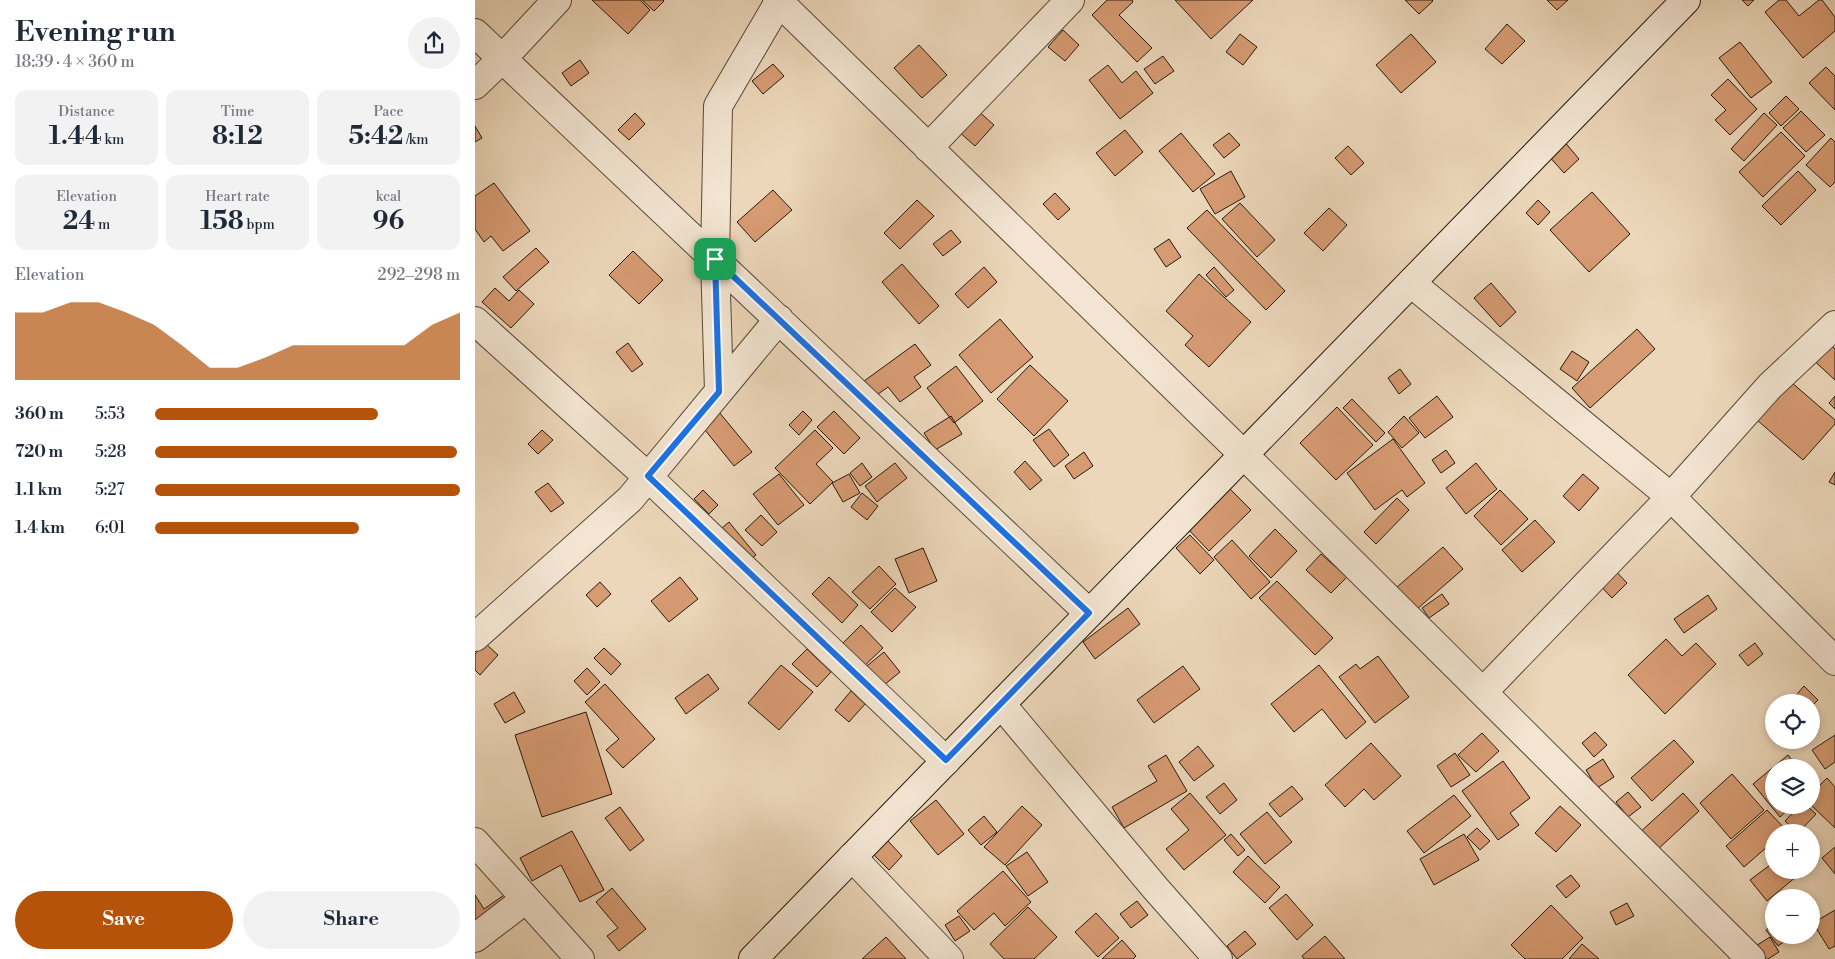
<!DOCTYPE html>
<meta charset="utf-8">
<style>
body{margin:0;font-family:"Libre Bodoni",serif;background:#f2f2f3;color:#1f2937;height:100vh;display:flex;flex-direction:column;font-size:19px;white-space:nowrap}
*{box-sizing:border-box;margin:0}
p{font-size:16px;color:#747a83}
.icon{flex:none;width:28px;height:28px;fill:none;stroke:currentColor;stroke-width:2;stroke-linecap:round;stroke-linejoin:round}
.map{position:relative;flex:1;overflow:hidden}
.sheet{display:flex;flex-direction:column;background:#fff;width:475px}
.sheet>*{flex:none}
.buttons{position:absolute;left:1290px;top:694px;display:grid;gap:10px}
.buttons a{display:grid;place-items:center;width:55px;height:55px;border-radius:50%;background:#fff;box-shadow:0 2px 8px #0003;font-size:25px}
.pin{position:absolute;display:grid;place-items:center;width:42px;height:42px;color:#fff;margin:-21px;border-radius:10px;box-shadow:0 2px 8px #0006}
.round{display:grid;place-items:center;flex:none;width:52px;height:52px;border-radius:26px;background:#f2f2f3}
.head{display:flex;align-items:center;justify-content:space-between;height:85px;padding:0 15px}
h1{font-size:28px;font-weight:700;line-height:38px}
.stats{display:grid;grid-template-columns:repeat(3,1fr);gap:8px;height:85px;padding:5px 15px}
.stats div{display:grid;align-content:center;border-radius:12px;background:#f2f2f3;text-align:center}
.stats b{font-size:25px;font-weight:700}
.stats small{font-size:14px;font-weight:400}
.stats p{font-size:14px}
.chart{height:140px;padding:10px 15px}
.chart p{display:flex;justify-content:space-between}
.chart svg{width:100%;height:90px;margin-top:5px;fill:#b45309;opacity:.7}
.primary-button{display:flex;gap:10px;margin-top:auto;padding:10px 15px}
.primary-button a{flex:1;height:58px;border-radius:30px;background:#b45309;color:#fff;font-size:20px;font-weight:700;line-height:58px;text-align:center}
.primary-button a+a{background:#f2f2f3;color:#1f2937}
ul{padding:0 15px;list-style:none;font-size:16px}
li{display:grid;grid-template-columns:80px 60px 1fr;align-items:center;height:38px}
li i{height:12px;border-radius:6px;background:#b45309}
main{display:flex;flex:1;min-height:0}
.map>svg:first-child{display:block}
</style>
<main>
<section class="sheet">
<div class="head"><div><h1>Evening run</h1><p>18:39 · 4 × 360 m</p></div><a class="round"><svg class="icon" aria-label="share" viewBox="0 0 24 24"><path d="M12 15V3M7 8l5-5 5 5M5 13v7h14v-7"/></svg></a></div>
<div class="stats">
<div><p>Distance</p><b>1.44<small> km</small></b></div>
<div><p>Time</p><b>8:12</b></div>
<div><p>Pace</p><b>5:42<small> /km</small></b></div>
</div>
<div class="stats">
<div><p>Elevation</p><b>24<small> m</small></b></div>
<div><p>Heart rate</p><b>158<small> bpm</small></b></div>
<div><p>kcal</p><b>96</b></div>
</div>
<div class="chart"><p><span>Elevation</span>292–298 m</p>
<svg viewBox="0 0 160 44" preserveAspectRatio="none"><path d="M0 44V11L10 11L20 6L30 6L40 11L50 17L60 27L70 38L80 38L90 33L100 27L110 27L120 27L130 27L140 27L150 17L160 11V44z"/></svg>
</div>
<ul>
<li><b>360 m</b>5:53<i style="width:73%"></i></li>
<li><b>720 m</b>5:28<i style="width:99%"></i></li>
<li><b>1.1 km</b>5:27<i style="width:100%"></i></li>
<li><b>1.4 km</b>6:01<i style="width:67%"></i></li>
</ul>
<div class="primary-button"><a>Save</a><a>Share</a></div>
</section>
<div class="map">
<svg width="1360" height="959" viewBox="0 0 1360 959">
<rect width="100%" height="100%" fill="#ecd7ba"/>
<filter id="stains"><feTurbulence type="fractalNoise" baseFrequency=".004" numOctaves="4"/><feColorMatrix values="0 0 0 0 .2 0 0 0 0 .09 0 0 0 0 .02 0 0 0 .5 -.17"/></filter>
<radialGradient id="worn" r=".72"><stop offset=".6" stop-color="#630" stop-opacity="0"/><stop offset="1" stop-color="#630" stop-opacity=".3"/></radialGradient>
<path fill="#d79b73" stroke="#241a0c" d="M117 0H165L175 10 153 34Z
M167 0H188L189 1 179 11Z
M632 0H657L658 2 644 15 677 48 662 62 617 15Z
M700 0H778L736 39Z
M930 0H957L958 1 944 14Z
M1072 0H1093L1082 10Z
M1267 0H1279L1273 6Z
M1304 0H1311L1324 16 1344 0H1347L1360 17V31L1328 58 1290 12Z
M1032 24 1050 41 1027 64 1010 49Z
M588 30 604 45 590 61 573 47Z
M765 34 782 47 768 65 751 52Z
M936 34 961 62 926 93 901 65Z
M1265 42 1297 82 1276 98 1244 58Z
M444 45 472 75 447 98 419 68Z
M688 56 699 71 680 84 669 69Z
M105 60 114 73 96 86 87 73Z
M298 64 309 76 288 94 277 81Z
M633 65 647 83 661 71 678 93 645 119 614 80Z
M1351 67 1360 76V110L1334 83Z
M1253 79 1282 109 1255 135 1240 120 1251 110 1236 95Z
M1311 96 1324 109 1306 126 1294 113Z
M501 109 519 125 500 146 482 130Z
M1326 111 1350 135 1331 152 1308 128Z
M160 113 170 124 154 140 143 130Z
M1289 113 1302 125 1269 161 1256 149Z
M0 126 7 138 0 142Z
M650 130 668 152 640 176 621 153Z
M1306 132 1330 156 1288 197 1264 172Z
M706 133 740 174 718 192 684 151Z
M754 133 765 145 749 158 738 145Z
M1356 138 1360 142V182L1355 187 1331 165Z
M1088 140 1104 159 1089 173 1072 154Z
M873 146 889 163 876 175 860 158Z
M756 171 770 197 740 214 725 189Z
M1323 171 1341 190 1306 225 1287 206Z
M19 183 55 231 28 251 16 236 9 242 0 229V196Z
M298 190 317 210 280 242 262 222Z
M1117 192 1155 234 1114 272 1075 230Z
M580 193 595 209 583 220 568 204Z
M442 200 459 216 425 249 409 233Z
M1063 200 1075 212 1063 225 1051 213Z
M765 203 800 240 782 257 747 219Z
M854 208 872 225 848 251 829 233Z
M732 210 810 291 791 310 712 228Z
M476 230 486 242 468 256 458 244Z
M694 239 706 257 691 267 679 249Z
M61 248 74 262 41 291 28 277Z
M158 251 188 280 164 304 134 275Z
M427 264 464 306 444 324 407 282Z
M509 267 522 282 493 308 480 294Z
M739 267 759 290 751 297 731 275Z
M724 274 776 322 734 367 710 345 718 336 691 311Z
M1016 283 1041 312 1025 327 999 298Z
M20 288 34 301 44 290 59 304 36 328 7 302Z
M525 319 558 357 516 393 484 355Z
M1162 329 1180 349 1115 408 1097 388Z
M1350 340 1360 349V380L1335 357Z
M153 343 168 364 157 372 141 352Z
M440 344 456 365 439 377 446 387 425 402 413 387 396 399 385 384Z
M1097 351 1114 362 1102 381 1085 369Z
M555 365 593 401 559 436 522 399Z
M481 366 508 401 479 423 452 388Z
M925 369 936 384 924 394 913 378Z
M1316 382 1360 420V424L1328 460 1282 420Z
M962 396 978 417 950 438 934 418Z
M1360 396V409L1354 403Z
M877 399 910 433 901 442 868 408Z
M239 406 277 452 259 466 222 420Z
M862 407 898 445 861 480 825 443Z
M328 411 337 420 324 435 314 425Z
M359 411 385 438 369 454 342 427Z
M476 416 487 434 460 450 449 433Z
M929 416 944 433 927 448 913 432Z
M574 429 594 455 579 467 558 440Z
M67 430 78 440 63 454 53 444Z
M340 430 358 448 341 464 358 482 335 504 300 468Z
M918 439 950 483 932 497 927 490 900 510 872 473Z
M971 450 980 463 966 473 957 460Z
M609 452 618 466 599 479 590 466Z
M550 461 567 480 555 490 539 472Z
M387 463 397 477 385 486 375 473Z
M420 463 432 478 402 502 390 486Z
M1001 463 1022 489 991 514 971 488Z
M1360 472V485L1354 482Z
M304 474 329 505 303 525 278 494Z
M374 474 385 493 368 502 357 483Z
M1108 474 1124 488 1104 511 1088 496Z
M73 483 89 503 76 512 60 492Z
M753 487 776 510 734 551 711 527Z
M228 490 243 505 234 514 219 499Z
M1025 490 1053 519 1026 545 999 516Z
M387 493 403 506 392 520 376 507Z
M922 498 934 510 901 544 889 532Z
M286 515 302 532 287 546 270 530Z
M1060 520 1080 542 1047 572 1027 550Z
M254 522 281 555 268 565 241 533Z
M800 529 822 551 796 578 774 556Z
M715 535 739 560 725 574 701 548Z
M757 540 795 582 776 599 739 557Z
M968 547 988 569 941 610 921 588Z
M448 548 462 581 434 593 420 559Z
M846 554 872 577 856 593 831 570Z
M1134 564 1152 583 1137 598 1118 578Z
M404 566 421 584 395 609 377 592Z
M205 577 223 599 194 622 176 601Z
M354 577 383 605 367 623 337 594Z
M802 581 858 638 840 655 784 598Z
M125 582 136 594 122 607 111 595Z
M420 588 441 607 417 632 396 612Z
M967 594 974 604 954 618 947 608Z
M1233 595 1242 609 1209 633 1199 619Z
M653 608 665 624 620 659 608 642Z
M386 625 408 648 385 670 363 648Z
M1191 639 1207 656 1221 643 1241 664 1190 714 1153 675Z
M10 643 23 655 5 675 0 670V654Z
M1280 643 1288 654 1273 666 1264 655Z
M129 648 146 664 136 675 119 658Z
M332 649 356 672 342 687 317 664Z
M409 652 425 672 403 690 387 670Z
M903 656 934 697 900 723 864 677 881 664 885 669Z
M306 665 338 692 304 730 273 703Z
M844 665 891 722 871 739 847 709 819 732 796 704Z
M708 666 725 689 679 723 662 700Z
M112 668 125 682 112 695 99 681Z
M233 674 244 689 211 714 200 698Z
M130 684 180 739 148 768 131 750 144 739 110 702Z
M1329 686 1343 700 1336 707V702H1320L1317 700Z
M376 691 390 704 374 722 360 710Z
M39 692 50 712 30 723 19 704Z
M111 712 137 794 67 817 40 735Z
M1120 732 1132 745 1119 757 1107 743Z
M1007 733 1024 751 1001 772 983 755Z
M1360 735V762L1350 769 1337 750Z
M1199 740 1219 762 1177 801 1156 778Z
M896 743 926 776 899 800 889 789 870 807 850 785Z
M723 746 739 766 719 781 704 762Z
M980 753 995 775 976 787 962 766Z
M691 755 712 791 649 828 637 807 682 781 673 766Z
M1313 755 1323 768H1299V805H1318L1305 817 1278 784Z
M1128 759 1139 777 1122 788 1111 770Z
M1028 761 1055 798 1035 813 1044 825 1023 840 987 791Z
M1257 774 1289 810 1256 839 1225 803Z
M1352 778 1360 787V828L1336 805V794Z
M749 783 762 800 745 814 731 797Z
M817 786 828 799 805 817 794 804Z
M1153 792 1166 807 1153 817 1141 802Z
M715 793 751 835 709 870 691 849 714 830 696 809Z
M1208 793 1224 811 1180 852 1163 834Z
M979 795 996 816 949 853 932 831Z
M461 800 489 834 463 855 435 821Z
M1325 805H1331L1341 814 1324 832H1322L1310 821Z
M547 806 567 825 530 865 509 847Z
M1085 806 1106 825 1081 852 1060 833Z
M145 807 169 840 155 851 130 818Z
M1292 810 1313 832H1299V854L1292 847 1269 867 1251 846Z
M792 812 817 842 790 864 765 834Z
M509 816 522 832 506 845 493 830Z
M1002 828 1015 841 1005 850 992 837Z
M97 831 129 890 105 902 86 865 57 881 45 858Z
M756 834 770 850 763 856 749 840Z
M989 834 1004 860 959 885 945 859Z
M411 839 427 856 414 870 397 853Z
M1360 847V874L1347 858Z
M552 852 573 882 553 896 531 866Z
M773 856 805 887 790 903 758 872Z
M1299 862V870H1327L1328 871 1292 901 1275 880Z
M528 871 556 902 530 926 519 913 499 930 482 911Z
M1096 875 1105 886 1091 898 1081 886Z
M137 888 171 929 144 951 132 936 143 928 121 902Z
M811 894 838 925 822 940 794 908Z
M0 895 9 909 29 895 41 913 0 940Z
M662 901 673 915 656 928 645 914Z
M1152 903 1159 916 1141 925 1135 912Z
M1076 905 1108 938 1087 959H1050L1036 945Z
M553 907 582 937 559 959H529L515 944Z
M1360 910V946L1354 949 1338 923Z
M621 913 644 938 623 957 600 932Z
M484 916 495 931 480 941 470 925Z
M1299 924V935H1318L1303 946 1291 930Z
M770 931 781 944 762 959 752 946Z
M850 936 870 959H829L827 956Z
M411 937 431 959H387Z
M1295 937 1304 952 1293 959H1283L1276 949Z
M647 940 661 956 658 959H627Z
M1107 944 1124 959H1094Z"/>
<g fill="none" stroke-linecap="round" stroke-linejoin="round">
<defs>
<path id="street" d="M302 0 769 455 1276 959
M0 33 614 613
M0 85 27 59 82 0
M453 148 595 0
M936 283 1196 497 1360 661
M0 321 173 477 471 761
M244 391 240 259 243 106 305 0
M0 637 155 499 304 319
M1008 692 1196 497 1295 386 1360 325
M526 704 681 889 743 959
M0 842 105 959
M377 857 474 959
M0 938 51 899"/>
<path id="secondary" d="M278 959 1211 0"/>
</defs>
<use href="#street" stroke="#564938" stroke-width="30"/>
<use href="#secondary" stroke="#241a0c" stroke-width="30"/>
<use href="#street" stroke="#f3e5d2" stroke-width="28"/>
<use href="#secondary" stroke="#f3e5d2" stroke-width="28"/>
</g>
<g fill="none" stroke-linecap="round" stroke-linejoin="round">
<defs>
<path id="route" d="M240 259 614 613 471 760 173 476 244 392Z"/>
</defs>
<use href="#route" stroke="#fff" stroke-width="10"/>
<use href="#route" stroke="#1a73e8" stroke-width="6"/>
</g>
<rect width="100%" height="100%" filter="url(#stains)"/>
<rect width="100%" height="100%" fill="url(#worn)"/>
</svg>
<div class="buttons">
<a><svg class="icon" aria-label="locate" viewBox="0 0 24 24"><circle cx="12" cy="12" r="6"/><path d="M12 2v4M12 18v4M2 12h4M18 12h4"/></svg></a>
<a><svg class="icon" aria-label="layers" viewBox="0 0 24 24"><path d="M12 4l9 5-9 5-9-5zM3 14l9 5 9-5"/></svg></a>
<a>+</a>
<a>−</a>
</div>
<div class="pin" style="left:240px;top:259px;background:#1e9e55"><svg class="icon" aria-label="arrive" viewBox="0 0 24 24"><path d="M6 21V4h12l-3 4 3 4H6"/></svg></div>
</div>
</main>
